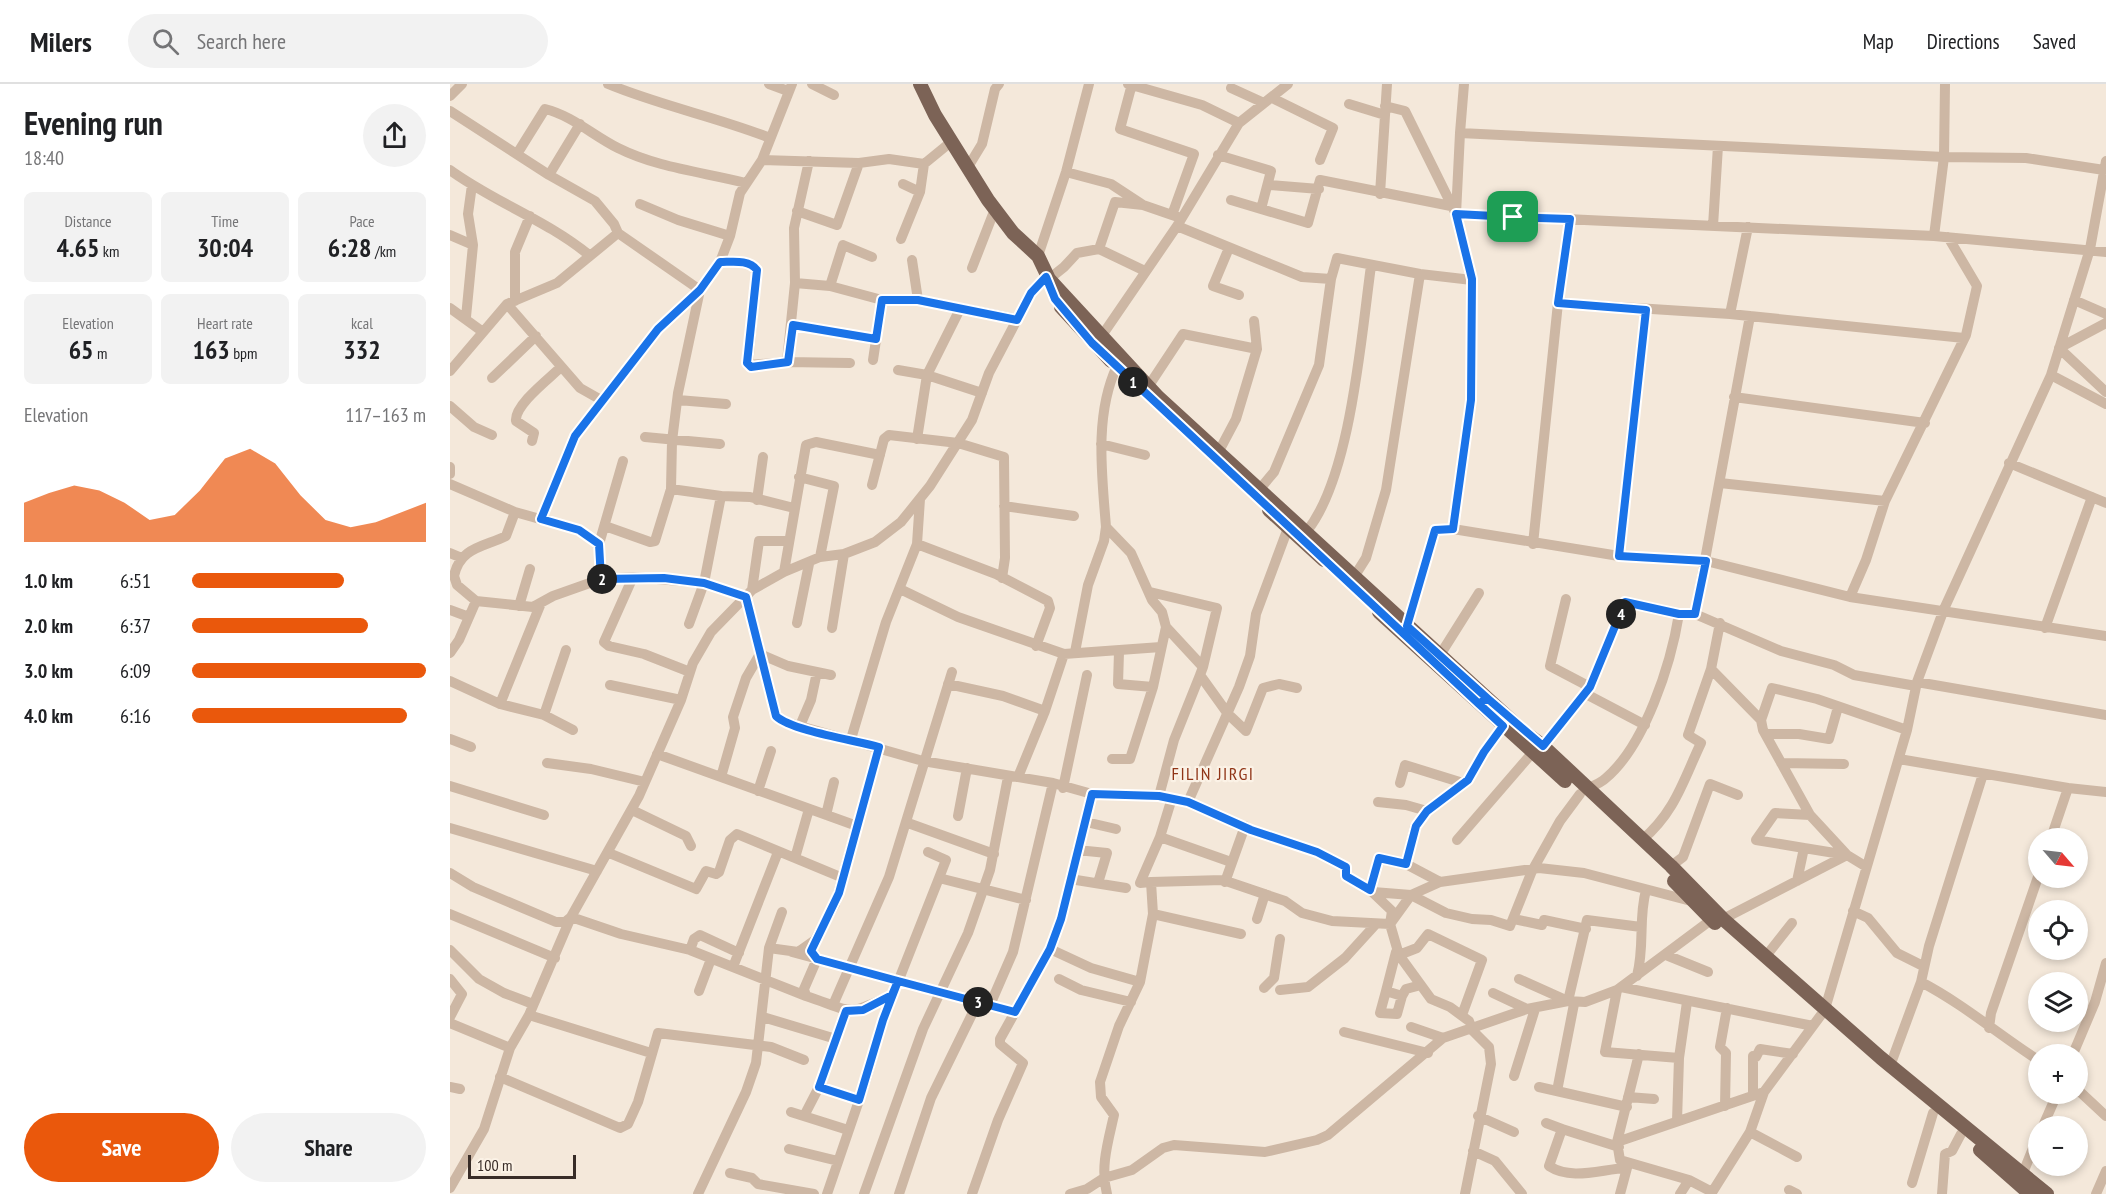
<!DOCTYPE html>
<meta charset="utf-8">
<style>
body{margin:0;font-family:"PT Sans Narrow",sans-serif;background:#f2f2f2;color:#202124;height:100vh;display:flex;flex-direction:column;font-size:22px;white-space:nowrap}
*{box-sizing:border-box;margin:0}
p{font-size:20px;color:#757577}
.icon{flex:none;width:33px;height:33px;fill:none;stroke:currentColor;stroke-width:2;stroke-linecap:round;stroke-linejoin:round}
.map{position:relative;flex:1;overflow:hidden}
.side{display:flex;flex-direction:column;background:#fff;width:450px}
.side>*{flex:none}
.needle{width:39px;rotate:118deg}
.buttons{position:absolute;left:1578px;top:744px;display:grid;gap:12px}
.buttons a{display:grid;place-items:center;width:60px;height:60px;border-radius:50%;background:#fff;box-shadow:0 3px 9px #0003;font-size:30px}
.scale{position:absolute;left:18px;bottom:15px;width:108px;box-sizing:border-box;padding-left:6px;border:3px solid #382c27;border-top:0;font-size:16px;line-height:21px;white-space:nowrap;color:#382c27;-webkit-text-stroke:4px #fbf2e6;paint-order:stroke}
.pin{position:absolute;display:grid;place-items:center;width:51px;height:51px;color:#fff;margin:-26px;border-radius:12px;box-shadow:0 3px 9px #0006}
.km{position:absolute;width:30px;height:30px;margin:-15px;border-radius:50%;background:#222;color:#fff;font-size:16px;line-height:30px;text-align:center}
.round{display:grid;place-items:center;flex:none;width:63px;height:63px;border-radius:32px;background:#f2f2f2}
.headline{display:flex;align-items:center;justify-content:space-between;height:102px;padding:0 24px}
h1{font-size:33px;font-weight:800;line-height:45px}
.figures{display:grid;grid-template-columns:repeat(3,1fr);gap:9px;height:102px;padding:6px 24px}
.figures div{display:grid;align-content:center;border-radius:9px;background:#f2f2f2;text-align:center}
.figures b{font-size:26px;font-weight:800}
.figures small{font-size:16px;font-weight:400}
.figures p{font-size:16px}
.chart{height:168px;padding:12px 24px}
.chart p{display:flex;justify-content:space-between}
.chart svg{width:100%;height:108px;margin-top:6px;fill:#ea580c;opacity:.7}
.primary-button{display:flex;gap:12px;margin-top:auto;padding:12px 24px}
.primary-button a{flex:1;height:69px;border-radius:36px;background:#ea580c;color:#fff;font-size:24px;font-weight:800;line-height:69px;text-align:center}
.primary-button a+a{background:#f2f2f2;color:#202124}
ul{padding:0 24px;list-style:none;font-size:20px}
li{display:grid;grid-template-columns:96px 72px 1fr;align-items:center;height:45px}
li i{height:15px;border-radius:8px;background:#ea580c}
header{display:flex;align-items:center;gap:36px;box-sizing:border-box;height:84px;padding:0 30px;background:#fff;border-bottom:2px solid #e0e0e0}
header strong{font-size:28px}
nav{display:flex;gap:33px;margin-inline-start:auto;font-size:21px}
.search{width:420px;height:54px;background:#f2f2f2;display:flex;align-items:center;gap:15px;box-sizing:border-box;padding:0 21px;border-radius:33px;color:#757577;font-size:22px}
main{display:flex;flex:1;min-height:0}
.map>svg:first-child{display:block}
</style>
<header>
<strong>Milers</strong>
<div class="search"><svg class="icon" aria-label="search" viewBox="0 0 24 24"><circle cx="10" cy="10" r="6"/><path d="M15 15l6 6"/></svg>Search here</div>
<nav><a>Map</a><a>Directions</a><a>Saved</a></nav>
</header>
<main>
<section class="side">
<div class="headline"><div><h1>Evening run</h1><p>18:40</p></div><a class="round"><svg class="icon" aria-label="share" viewBox="0 0 24 24"><path d="M12 15V3M7 8l5-5 5 5M5 13v7h14v-7"/></svg></a></div>
<div class="figures">
<div><p>Distance</p><b>4.65<small> km</small></b></div>
<div><p>Time</p><b>30:04</b></div>
<div><p>Pace</p><b>6:28<small> /km</small></b></div>
</div>
<div class="figures">
<div><p>Elevation</p><b>65<small> m</small></b></div>
<div><p>Heart rate</p><b>163<small> bpm</small></b></div>
<div><p>kcal</p><b>332</b></div>
</div>
<div class="chart"><p><span>Elevation</span>117–163 m</p>
<svg viewBox="0 0 160 44" preserveAspectRatio="none"><path d="M0 44V28L10 24L20 21L30 23L40 28L50 35L60 33L70 23L80 10L90 6L100 12L110 25L120 35L130 38L140 36L150 32L160 28V44z"/></svg>
</div>
<ul>
<li><b>1.0 km</b>6:51<i style="width:65%"></i></li>
<li><b>2.0 km</b>6:37<i style="width:75%"></i></li>
<li><b>3.0 km</b>6:09<i style="width:100%"></i></li>
<li><b>4.0 km</b>6:16<i style="width:92%"></i></li>
</ul>
<div class="primary-button"><a>Save</a><a>Share</a></div>
</section>
<div class="map">
<svg width="1656" height="1110" viewBox="0 0 1656 1110">
<rect width="100%" height="100%" fill="#f4e8da"/>
<g fill="none" stroke-linecap="round" stroke-linejoin="round">
<path stroke="#cdb7a4" stroke-width="10" d="M158 0C211 22 267 33 320 54
M319 0 338 7
M362 0 384 11
M678 0 752 21 789 39
M682 0 670 45 744 70 722 131 731 134
M1014 0 1010 49 1494 73 1495 0
M781 4 814 19
M0 12 12 0
M822 14 883 44 870 76
M899 20 935 31
M935 22 955 27 1006 130 1022 196 1021 316 1003 445 985 446 957 542
M0 27 99 91 145 117 164 140 168 149 250 206 208 245 125 352 91 436
M1010 49 1006 130 1484 152 1656 168
M67 70 95 25C123 32 142 51 168 64 208 84 253 88 296 99
M768 71 821 87 811 125
M312 76 409 79 439 75 474 80 496 62
M518 83 532 60 545 5 549 0
M0 86C44 118 96 136 139 171
M616 88 661 100 693 121 722 131
M99 91 130 40
M453 100 470 108
M819 101 869 105
M930 110 937 0
M781 116 858 139 870 96 1001 122
M190 120 228 136 280 152
M347 127 387 141 409 79
M727 142 852 193 881 195 887 174 970 190 1022 196
M1263 142 1268 62
M0 151 23 161
M1484 152 1494 73 1576 74 1654 86
M451 155 470 108 474 80
M779 164 763 202 789 211
M649 165 695 187
M588 172 616 88 639 0
M462 176 468 216
M270 178C282 178 299 175 307 186L298 281 337 278 345 199 344 144 359 77
M522 184 543 130
M599 195 614 183 627 169 649 165 665 118 693 121
M345 199 380 202 432 216H468L567 235
M380 202 393 161 422 173
M1624 216 1656 230
M65 217V168L80 132
M1108 219 1280 230 1514 254
M57 220 130 304 153 317
M0 224 33 248
M1280 230 1298 143
M16 233 23 161 18 130 22 101
M804 237 807 265
M1656 239 1609 264 1656 308
M343 241 426 255
M651 253 727 142 789 39 838 0
M423 276 432 216
M337 278 400 279
M667 282C644 331 652 391 656 443L681 469 702 516 712 528 716 543 753 583 750 591 778 630 796 647 813 604 829 600 847 604
M448 286 477 291 532 309
M0 287 57 220 107 199 168 149
M1601 291 1656 320
M42 294 86 252
M698 303 733 250 807 265 786 335 768 369
M1284 313 1475 339
M228 316 276 320
M0 322 24 343 42 351
M195 353 270 360
M467 355 477 291 510 225
M82 357 84 349 66 337C64 321 100 294 111 283
M651 360 695 371
M1559 379 1656 419
M0 383V390
M349 393 384 402 370 473
M1270 399 1435 417 1516 251 1527 202 1498 153
M0 400 65 428
M422 401 434 355 439 351 508 359 554 373 555 474 552 494
M809 406 824 388 869 281 881 195
M271 412 300 413 344 424
M307 416 313 373
M554 422 624 432
M155 442 200 458 205 457 221 405
M1003 445 1169 472 1256 477 1400 513 1656 552
M857 447C901 392 911 253 921 182
M149 460 173 377
M467 460 546 490 598 517 600 524 586 562
M1083 460 1108 219 1120 135
M0 469 12 474
M1169 472 1196 226
M334 488 356 361 366 358 430 371
M183 493 154 558 159 562 194 570 240 588
M904 493 916 474 936 406 970 190
M151 495 149 460 129 446 65 428 56 452C34 463 10 463 4 492L7 501 26 517 83 523 103 512 151 495 183 493 254 499 296 513 326 632 332 637 473 677 603 699 642 710 709 712 738 718 801 746 867 768 896 783 895 792 920 806 942 827 940 840 949 871
M450 505 508 533 614 570 711 563
M302 506 309 457H338
M700 508 767 524 753 583
M1400 513 1416 476 1435 417
M1116 515 1100 582 1140 603
M69 522 80 485
M0 526 19 533
M1245 530 1331 567 1384 581 1404 591 1466 602
M347 539 359 480
M239 540 254 499 271 412 221 405 222 357 228 309 250 206 270 178 280 152 290 109 312 76 342 0
M382 544 394 470
M1595 544 1642 413
M625 568 638 501 654 457 656 443
M669 568 668 600 703 603
M0 569 9 556 26 517
M990 571 1029 509
M1261 585 1311 636 1313 646 1360 731 1397 771 1354 764
M0 597 50 620 94 631 123 646
M1467 598 1656 631
M498 600 553 612 595 627
M160 601 231 616
M1136 610 1195 641
M50 620 91 519
M94 631 116 566
M1311 636 1322 604 1367 615 1457 646
M349 644 361 616 367 588
M1316 650H1349L1379 655 1388 623
M0 655 21 663
M401 655 436 538 467 460 470 415
M1093 662 1140 603 1175 518 1229 530
M207 670 407 742
M662 675H680L703 603 716 543
M1449 675 1618 704
M97 679 141 685 195 698
M1331 679 1394 680
M271 693 285 644 283 633 296 594 310 570 338 582 381 591
M568 693 595 627 614 570
M950 699 955 681 1013 699
M0 702 94 731
M613 704 637 591
M1136 705C1143 702 1151 699 1156 694 1195 661 1221 580 1229 530H1245L1300 232
M308 707 321 667
M709 712 724 656 750 591
M738 718 789 603 800 572 806 530 838 444
M928 718 956 721 977 727
M182 726 236 752 241 762
M376 731 384 698
M508 732 517 684
M636 738 666 745
M458 739 544 770
M0 744 147 787
M710 753 781 778
M1601 754 1618 704 1656 708
M1007 756 1083 668
M1192 756C1225 728 1233 697 1251 659L1238 651 1261 585 1270 539
M627 766 657 769 648 799
M478 768 496 776 489 794
M159 769 246 805 256 787 266 790 269 788 280 756 287 750 393 794
M345 774 359 725
M956 780 965 742 977 727 1018 696 1034 668 1053 642
M1221 782 1233 773 1260 700 1288 711
M0 789 23 803 106 838H115L121 833 171 850 240 866 356 912
M620 795 676 804
M1347 797 1354 764 1306 756 1325 729 1360 731
M701 798 773 796 835 817 852 829 882 837 940 840 961 811 990 798 1089 784 1134 789 1241 817
M775 798 795 742
M920 806 929 774 956 780 990 798
M923 808 961 811 996 829 1022 835 1041 836 1060 842 1082 787 1110 737 1130 710
M1403 827 1418 834 1447 869 1473 882
M0 830 105 874
M703 830 791 850
M807 835 815 810
M1064 835 1092 841 1094 836 1136 845
M1273 835 1397 771 1415 782
M319 864 348 868 365 856 385 820 429 663
M600 865 641 884 690 898
M0 866 29 895 54 909 83 920
M240 866 244 855 250 851 289 869
M342 868 565 928
M364 871 367 875 354 905 356 912C404 928 395 933 442 911
M1216 871 1258 888
M1316 872 1342 839
M283 883 328 768
M1187 892C1195 861 1188 836 1196 806
M0 895 12 910 0 933
M609 895 631 906 681 918
M1069 895 1118 917 1137 836 1191 843
M1471 898C1513 920 1548 950 1588 976
M1171 903 1363 942
M814 904 824 894 830 855
M830 906 858 903 895 874 926 840
M1167 906 1155 968 1229 974
M249 907 261 875
M936 907 946 868
M1043 909 1077 925
M952 912 947 930 930 929 936 907 952 912 956 905 971 901
M383 921 439 793 502 588
M540 921 563 868 603 699
M1375 925 1457 646 1467 598 1494 525 1601 291 1640 165 1656 77
M79 931 201 969
M1012 931 1032 876 978 850 967 864 949 871 981 915 1000 923 1019 937 1022 946 1039 963 1041 980 1015 1110
M313 933 386 955
M0 939 60 964
M961 943 993 954
M1539 944 1541 929 1588 793
M894 948 978 969
M1623 970 1645 918 1656 879
M1440 982 1471 898 1479 862 1533 690
M1064 992 1085 925
M50 993 170 1044 178 1040 188 1018 208 949 321 963 354 976
M0 1003 10 1005
M369 1003 409 1015
M1089 1003 1177 1023
M1628 1006 1656 1032
M1107 1007 1124 920
M1303 1011V972L1306 973 1310 965 1343 970
M1178 1013 1204 1015
M1275 1022 1276 969 1270 963 1277 924
M341 1028 398 1046
M354 1032 369 1003 396 927
M1028 1032 1064 1048
M1227 1037 1229 974 1237 918
M1096 1039 1112 1045 1099 1082C1122 1097 1151 1085 1177 1084
M1593 1042 1607 1010
M1112 1045 1169 1063
M1300 1048 1347 1073
M1167 1058 1314 1008
M339 1065 388 1077
M1023 1067 1045 1077 1072 1110
M1170 1076 1239 1096 1262 1108
M280 1089 302 1094 308 1100 364 1110
M1573 1089 1588 1052
M1462 1099 1483 1029
M0 1104 34 1045 60 964 79 931 121 833 189 712 231 616 243 579 261 548 302 506 334 488 370 473 394 470 425 458 451 438 480 402 522 336 539 289 581 209 596 193
M1339 1106 1347 1110
M248 1110 296 1008 306 979 319 864 332 828
M377 1110 416 996 433 936 489 794 576 816
M414 1110 473 945 518 849 540 786 558 693
M449 1110 481 1014 528 918
M522 1110 548 1036 573 979 550 960V955L600 865 611 835 642 710
M620 1110 637 1105 654 1094 682 1086 713 1064 724 1061 815 1068 867 1056 878 1051 993 954 1077 925 1118 917 1135 918 1167 906 1261 836
M657 1110C650 1083 658 1058 664 1031L651 1013 650 998 669 942 690 898 703 830 701 798 690 799 710 753 722 714
M1170 1110 1177 1084 1170 1076 1167 1058 1189 970
M1230 1110 1239 1096
M1261 1110 1300 1048 1314 1008 1371 931
M1492 1110 1495 1070 1502 1067 1511 1050
M1646 1110 1656 1087"/>
<path stroke="#7c6356" stroke-width="14" d="M470 0 485 31 538 116 563 149 588 172 599 195 708 313 1074 648 1093 662 1221 782 1273 835 1431 974 1597 1110
M611 223 661 277
M819 426 874 476
M929 528 1115 697
M1224 797 1265 839
M1530 1066 1580 1110"/>
</g>
<g fill="none" stroke-linecap="round" stroke-linejoin="round">
<defs>
<path id="route" d="M1063 133 1006 130 1022 195 1021 316 1003 445 985 446 957 542 1037 614 1029 620 642 259 605 215 596 193 581 209 567 236 468 216H432L426 255 343 241 338 278 301 283 297 279 307 186C299 175 282 178 270 178L250 206 208 245 125 352 91 435 129 446 149 460 151 495 214 494 254 499 296 513 326 632C342 647 404 656 429 663L389 809 361 867 367 875 448 897 433 936 409 1016 369 1003 396 927 413 926 442 911 448 897 565 928 600 865 611 835 642 710 709 712 738 718 801 746 867 768 896 783V792L920 806 929 774 956 780 966 742 977 727 1018 696 1034 668 1053 642 1029 620 1037 614 1093 662 1140 603 1175 518 1229 530H1245L1256 477 1169 472 1196 226 1108 219 1120 135 1063 133"/>
</defs>
<use href="#route" stroke="#fff" stroke-width="12"/>
<use href="#route" stroke="#1a73e8" stroke-width="8"/>
</g>
<g text-anchor="middle" dominant-baseline="central" stroke-width="4.5" stroke-linejoin="round" paint-order="stroke">
<g font-size="18" letter-spacing="1.5" fill="#903517" stroke="#fbf2e6">
<text x="763" y="689">FILIN JIRGI</text>
</g>
</g>
</svg>
<div class="buttons">
<a><svg class="needle" viewBox="-14 -14 28 28"><path d="M0-13l5 13h-10z" fill="#e53935"/><path d="M0 13l5-13h-10z" fill="#757577"/></svg></a>
<a><svg class="icon" aria-label="locate" viewBox="0 0 24 24"><circle cx="12" cy="12" r="6"/><path d="M12 2v4M12 18v4M2 12h4M18 12h4"/></svg></a>
<a><svg class="icon" aria-label="layers" viewBox="0 0 24 24"><path d="M12 4l9 5-9 5-9-5zM3 14l9 5 9-5"/></svg></a>
<a>+</a>
<a>−</a>
</div>
<div class="scale">100 m</div>
<div class="pin" style="left:1063px;top:133px;background:#1e9e55"><svg class="icon" aria-label="arrive" viewBox="0 0 24 24"><path d="M6 21V4h12l-3 4 3 4H6"/></svg></div>
<b class="km" style="left:683px;top:298px">1</b>
<b class="km" style="left:152px;top:495px">2</b>
<b class="km" style="left:528px;top:918px">3</b>
<b class="km" style="left:1171px;top:530px">4</b>
</div>
</main>
